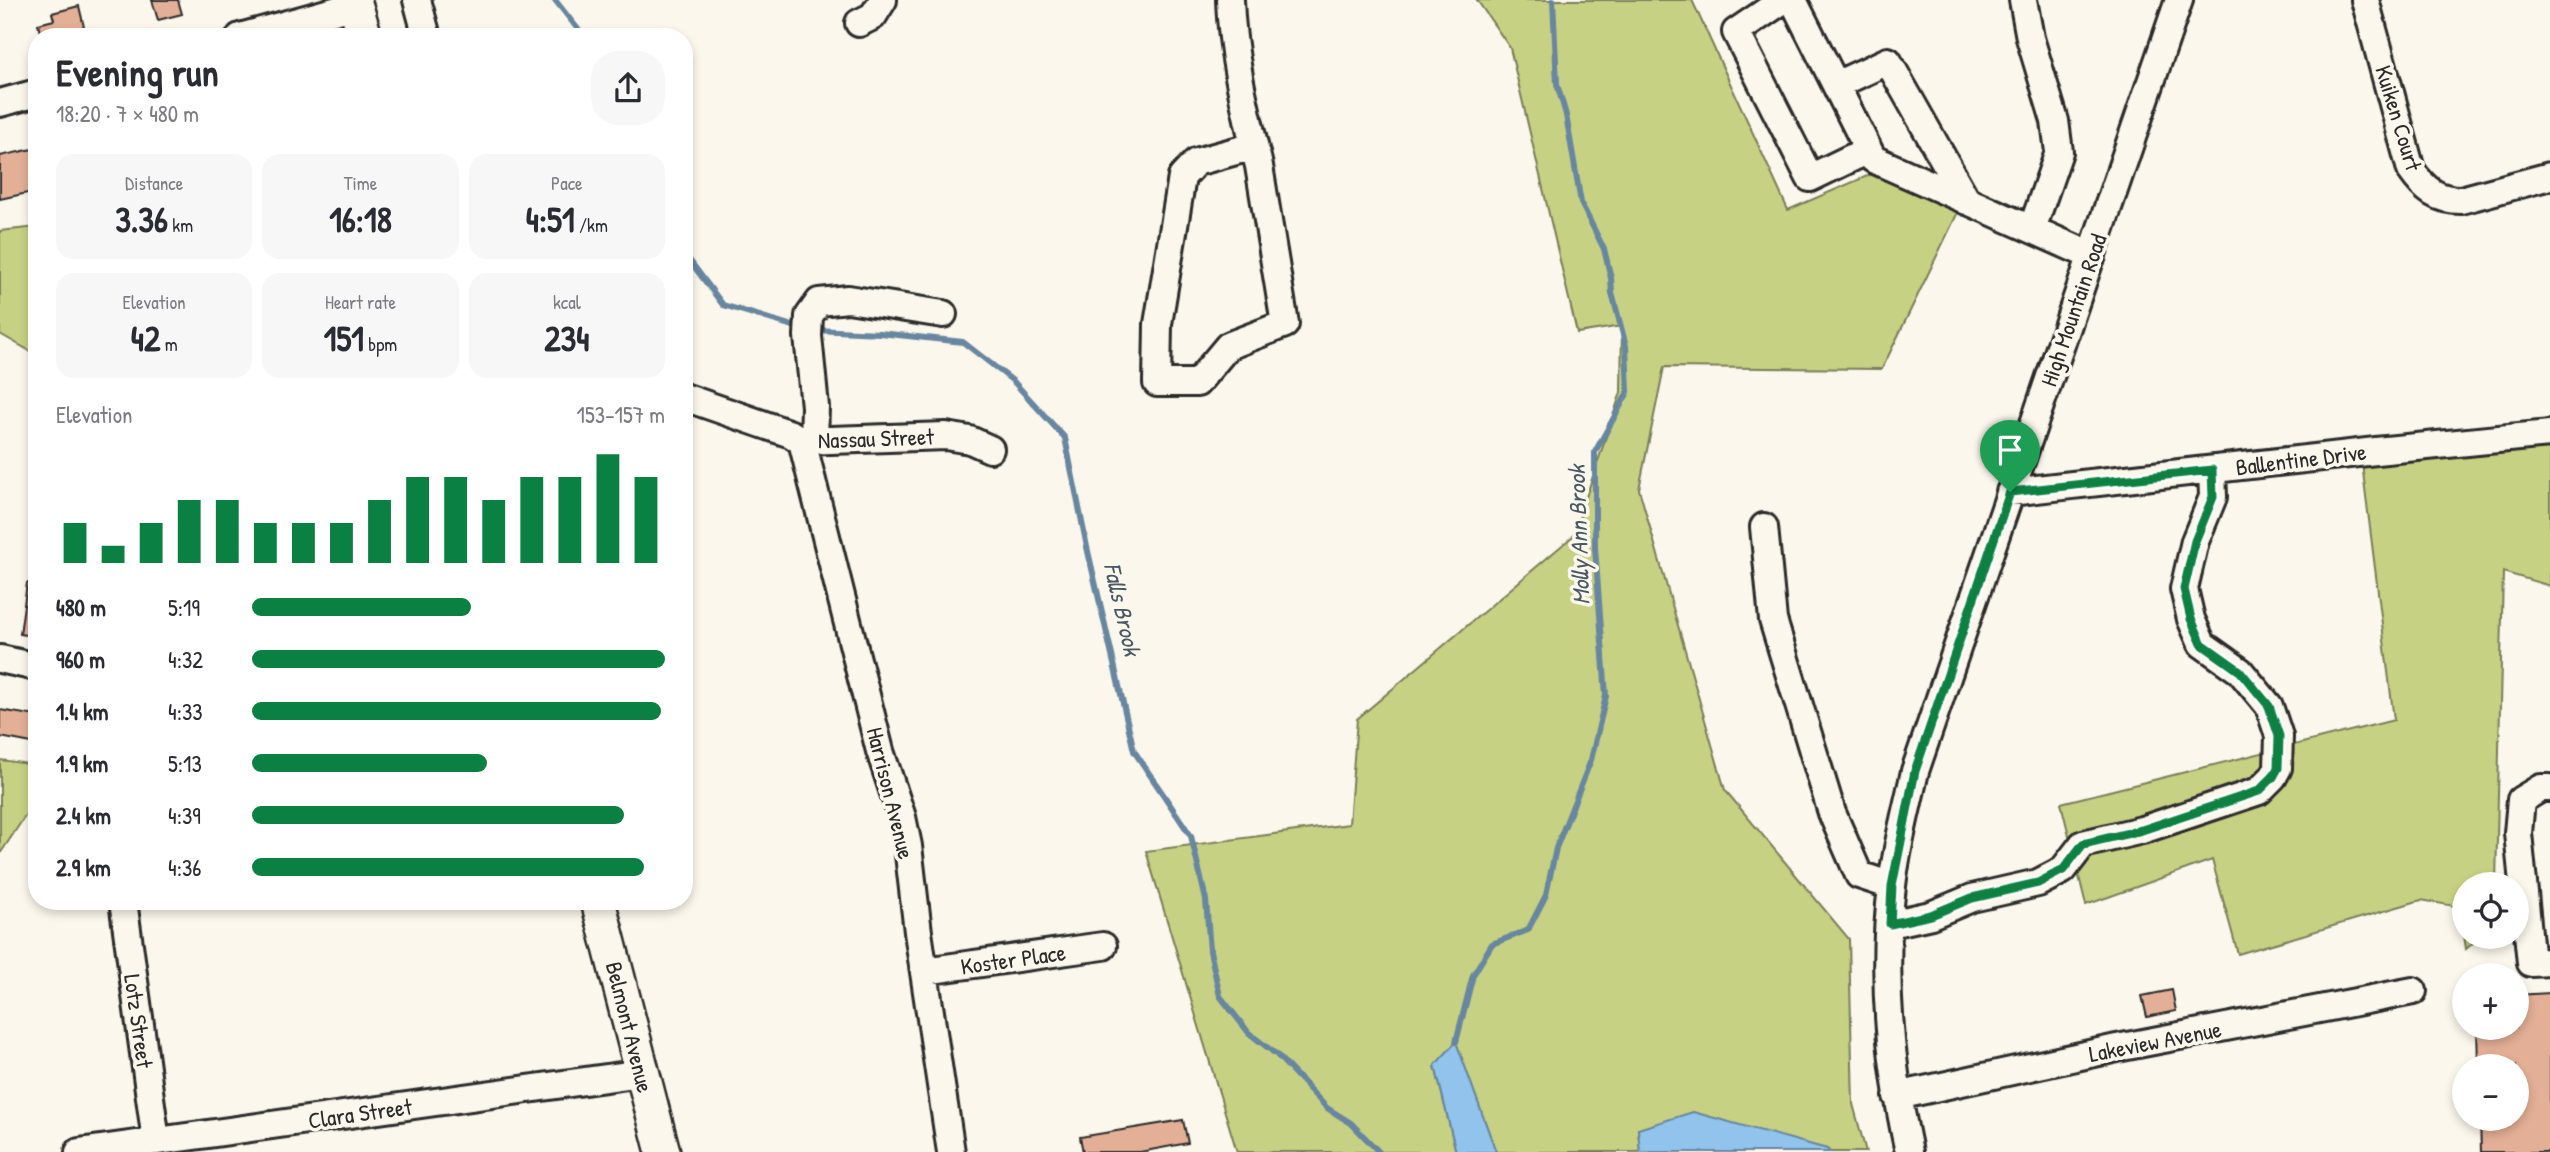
<!DOCTYPE html>
<meta charset="utf-8">
<style>
body{margin:0;font-family:"Patrick Hand",sans-serif;background:#f7f7f7;color:#2b2b33;height:100vh;display:flex;flex-direction:column;font-size:26px;white-space:nowrap}
*{box-sizing:border-box;margin:0}
p{font-size:23px;color:#7c7c81}
.icon{flex:none;width:38px;height:38px;fill:none;stroke:currentColor;stroke-width:2;stroke-linecap:round;stroke-linejoin:round}
.map{position:relative;flex:1;overflow:hidden}
.details{position:absolute;left:28px;top:28px;width:665px;height:882px;display:flex;flex-direction:column;background:#fff;border-radius:28px;box-shadow:0 4px 10px #0003}
.details>*{flex:none}
.buttons{position:absolute;left:2452px;top:872px;display:grid;gap:14px}
.buttons a{display:grid;place-items:center;width:77px;height:77px;border-radius:50%;background:#fff;box-shadow:0 4px 10px #0003;font-size:35px}
.pin{position:absolute;display:grid;place-items:center;width:60px;height:60px;color:#fff;margin:-72px -30px;border-radius:50% 50% 50% 0;rotate:-45deg;box-shadow:0 0 7px #0007}
.pin .icon{rotate:45deg}
.round{display:grid;place-items:center;flex:none;width:74px;height:74px;border-radius:28px;background:#f7f7f7}
.summary{display:flex;align-items:center;justify-content:space-between;height:119px;padding:0 28px}
h1{font-size:38px;font-weight:700;line-height:52px}
.stats{display:grid;grid-template-columns:repeat(3,1fr);gap:10px;height:119px;padding:7px 28px}
.stats div{display:grid;align-content:center;border-radius:18px;background:#f7f7f7;text-align:center}
.stats b{font-size:35px;font-weight:700}
.stats small{font-size:19px;font-weight:400}
.stats p{font-size:19px}
.chart{height:196px;padding:14px 28px}
.chart p{display:flex;justify-content:space-between}
.chart svg{width:100%;height:126px;margin-top:7px;stroke:#0b8043;stroke-width:6}
ul{padding:0 28px;list-style:none;font-size:23px}
li{display:grid;grid-template-columns:112px 84px 1fr;align-items:center;height:52px}
li i{height:18px;border-radius:9px;background:#0b8043}
.map>svg:first-child{display:block}
</style>
<div class="map">
<svg width="2550" height="1152" viewBox="0 0 2550 1152">
<rect width="100%" height="100%" fill="#fbf7ec"/>
<filter id="ink" filterUnits="userSpaceOnUse"><feTurbulence type="fractalNoise" baseFrequency=".0143" numOctaves="2"/><feDisplacementMap in="SourceGraphic" scale="14" xChannelSelector="R" yChannelSelector="G"/><feConvolveMatrix kernelMatrix="1 2 1 2 8 2 1 2 1" color-interpolation-filters="sRGB"/></filter>
<g filter="url(#ink)">
<path fill="#c6d184" stroke="#787e58" stroke-width="2" d="M1477 0H1692L1788 210 1881 170 1960 208 1882 369 1664 367 1639 489 1725 790 1849 939 1853 1104 1866 1152H1830L1827 1149 1638 1129 1640 1152H1496L1456 1042 1435 1066 1456 1152H1237L1146 851 1349 824 1357 719 1573 536 1621 392 1622 326 1577 333 1510 48Z
M37 227V355L0 334V231Z
M2550 443V586L2503 572 2496 884H2464V936H2481L2466 949 2460 907 2421 900 2238 954 2212 860 2086 905 2061 803 2394 720 2360 448Z
M0 760 37 765V798L0 854Z"/>
<path fill="#91c3ed" stroke="#68869f" stroke-width="2" d="M1456 1042 1496 1152H1456L1435 1065Z
M1693 1112 1827 1149 1830 1152H1640L1638 1129Z"/>
<g fill="none" stroke-linecap="round" stroke-linejoin="round">
<path stroke="#68869f" stroke-width="6" d="M555 0 584 37
M684 253 723 305 803 329
M814 330 880 333 963 342 1013 381 1065 438 1087 547 1134 751 1191 836 1206 900 1210 951 1220 996 1249 1033 1277 1055 1327 1108 1351 1123 1379 1152
M1456 1042 1473 975 1492 944 1528 930 1546 895 1556 848 1591 760 1606 696 1595 548V452L1628 392 1626 346 1612 293 1611 278 1604 249 1581 203 1566 115 1557 84 1553 0"/>
</g>
<path fill="#e3af96" stroke="#2b2b2b" stroke-width="2" d="M152 0H178L182 14 158 20Z
M79 6 84 27 70 31 72 37H41L38 24 54 20 52 13Z
M37 148V191L0 199V156Z
M27 583H37V637L20 634Z
M0 710 37 716V744L0 737Z
M2172 990 2176 1011 2147 1017 2142 996Z
M2550 993V1152H2481L2480 1118H2516V1066H2478L2477 1027H2516V995Z
M1183 1120 1188 1143 1140 1152H1083L1080 1137Z"/>
<g fill="none" stroke-linecap="round" stroke-linejoin="round">
<defs>
<path id="minor" d="M417 0 427 37
M1230 0C1232 57 1246 111 1259 166L1285 324 1228 346 1197 383H1157L1158 324 1182 177 1196 162 1254 146
M1783 0 1736 32 1810 178 1868 150
M1793 0 1873 159 2092 256
M2023 0 2030 38 2055 121 2059 152 2032 229
M2365 0 2411 170C2425 190 2437 200 2461 200L2550 176
M859 23 873 16 883 0
M240 37 356 5
M1836 85 1888 61 1967 201
M0 103 37 93
M684 397 791 434 802 441 946 436 970 440 990 449
M814 440 815 407 808 336 809 316 819 302 848 299 943 314
M802 441 880 751 902 817 908 846 918 932 951 1152
M2010 492 2376 451 2550 434
M1764 527 1773 620 1832 813 1859 875 1892 886
M0 659 37 667
M2550 788H2541L2521 800 2518 833 2531 963 2550 962
M123 901 156 1141
M1890 924 1931 915 1972 898 2038 883 2063 870 2083 844 2142 830 2259 791 2273 777 2278 768 2279 736 2269 706 2240 671 2202 644 2191 619 2184 589 2195 541 2213 497 2212 470
M924 971 1103 946
M1897 1096 2117 1048 2413 991
M79 1152 642 1073
M1909 1152C1890 1066 1881 975 1892 886 1896 848 1907 809 1915 771L2179 0"/>
<path id="major" d="M354 0 365 37
M598 901 663 1152"/>
</defs>
<use href="#minor" stroke="#2b2b2b" stroke-width="32"/>
<use href="#major" stroke="#2b2b2b" stroke-width="38"/>
<use href="#minor" stroke="#fbf7ec" stroke-width="26"/>
<use href="#major" stroke="#fbf7ec" stroke-width="33"/>
</g>
</g>
<g fill="none" stroke-linecap="round" stroke-linejoin="round" filter="url(#ink)">
<defs>
<path id="route" d="M2212 470 2213 497 2195 541 2184 589 2191 619 2202 644 2240 671 2269 706 2279 736 2278 768 2273 777 2259 791 2142 830 2083 844 2063 870 2038 883 1972 898 1931 915 1890 924 1892 886 1915 771 2010 492Z"/>
</defs>
<use href="#route" stroke="#fff" stroke-width="14"/>
<use href="#route" stroke="#0b8043" stroke-width="9"/>
</g>
<g text-anchor="middle" dominant-baseline="central" stroke-width="7" stroke-linejoin="round" paint-order="stroke">
<g font-size="23" fill="#2b2b2b" stroke="#fbf7ec">
<text transform="translate(2399 118) rotate(73)">Kuiken Court</text>
<text transform="translate(2073 310) rotate(-71)">High Mountain Road</text>
<text transform="translate(876 438) rotate(-2)">Nassau Street</text>
<text transform="translate(2301 459) rotate(-7)">Ballentine Drive</text>
<text transform="translate(891 793) rotate(76)">Harrison Avenue</text>
<text transform="translate(1013 959) rotate(-8)">Koster Place</text>
<text transform="translate(139 1021) rotate(82)">Lotz Street</text>
<text transform="translate(630 1027) rotate(76)">Belmont Avenue</text>
<text transform="translate(2155 1041) rotate(-11)">Lakeview Avenue</text>
<text transform="translate(360 1113) rotate(-8)">Clara Street</text>
</g>
<g font-size="24" font-style="italic" fill="#4a5965" stroke="#fbf7ec">
<text transform="translate(1578 535) rotate(-92)">Molly Ann Brook</text>
<text transform="translate(1123 609) rotate(77)">Falls Brook</text>
</g>
</g>
</svg>
<div class="buttons">
<a><svg class="icon" aria-label="locate" viewBox="0 0 24 24"><circle cx="12" cy="12" r="6"/><path d="M12 2v4M12 18v4M2 12h4M18 12h4"/></svg></a>
<a>+</a>
<a>−</a>
</div>
<div class="pin" style="left:2010px;top:492px;background:#1e9e55"><svg class="icon" aria-label="arrive" viewBox="0 0 24 24"><path d="M6 21V4h12l-3 4 3 4H6"/></svg></div>
<section class="details">
<div class="summary"><div><h1>Evening run</h1><p>18:20 · 7 × 480 m</p></div><a class="round"><svg class="icon" aria-label="share" viewBox="0 0 24 24"><path d="M12 15V3M7 8l5-5 5 5M5 13v7h14v-7"/></svg></a></div>
<div class="stats">
<div><p>Distance</p><b>3.36<small> km</small></b></div>
<div><p>Time</p><b>16:18</b></div>
<div><p>Pace</p><b>4:51<small> /km</small></b></div>
</div>
<div class="stats">
<div><p>Elevation</p><b>42<small> m</small></b></div>
<div><p>Heart rate</p><b>151<small> bpm</small></b></div>
<div><p>kcal</p><b>234</b></div>
</div>
<div class="chart"><p><span>Elevation</span>153–157 m</p>
<svg viewBox="0 0 160 44" preserveAspectRatio="none"><path d="M5 44V30M15 44V38M25 44V30M35 44V22M45 44V22M55 44V30M65 44V30M75 44V30M85 44V22M95 44V14M105 44V14M115 44V22M125 44V14M135 44V14M145 44V6M155 44V14"/></svg>
</div>
<ul>
<li><b>480 m</b>5:19<i style="width:53%"></i></li>
<li><b>960 m</b>4:32<i style="width:100%"></i></li>
<li><b>1.4 km</b>4:33<i style="width:99%"></i></li>
<li><b>1.9 km</b>5:13<i style="width:57%"></i></li>
<li><b>2.4 km</b>4:39<i style="width:90%"></i></li>
<li><b>2.9 km</b>4:36<i style="width:95%"></i></li>
</ul>
</section>
</div>
